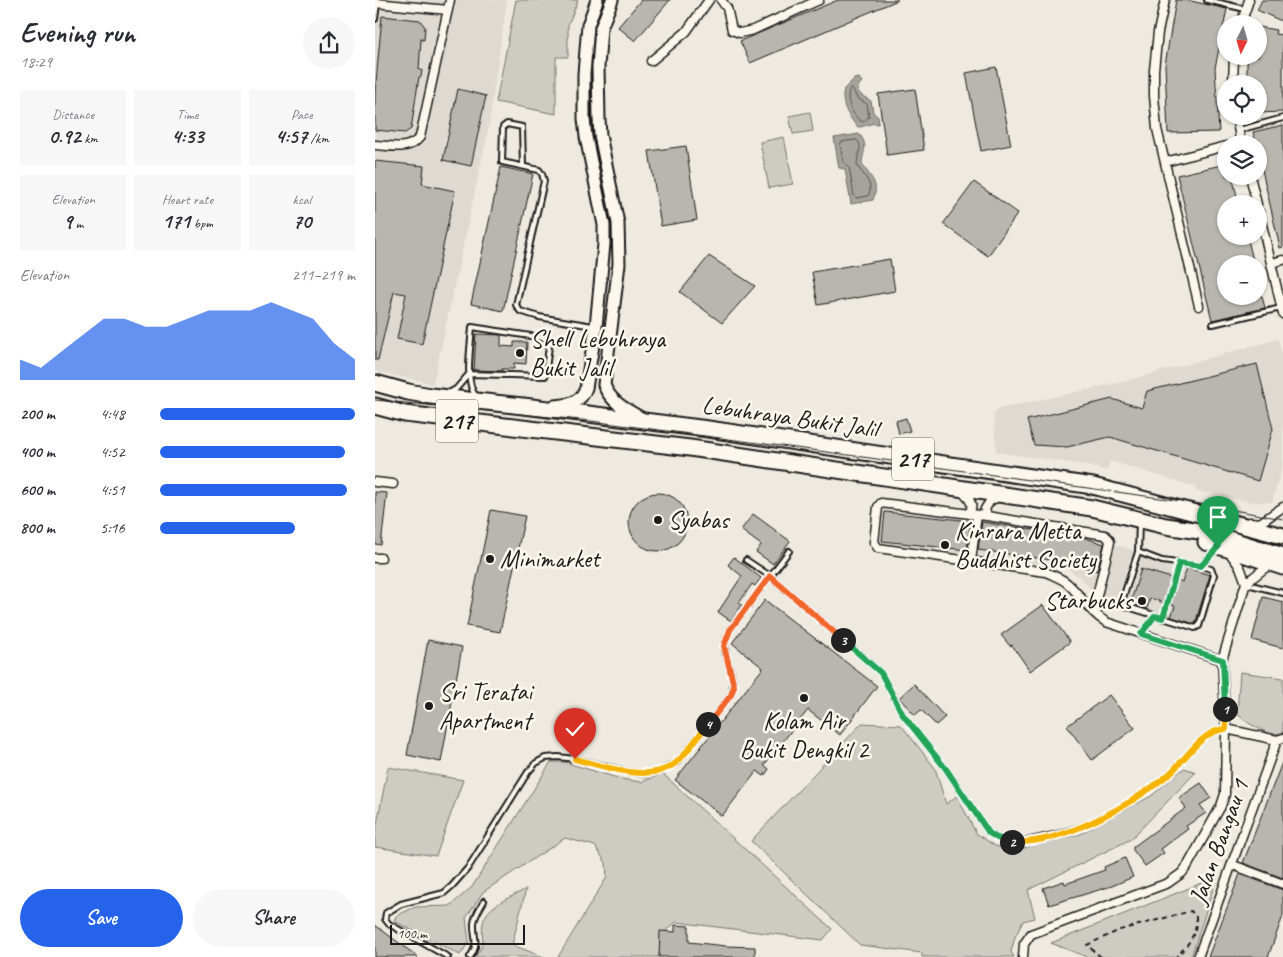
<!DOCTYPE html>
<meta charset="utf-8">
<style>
body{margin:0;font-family:Caveat,sans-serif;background:#f7f7f7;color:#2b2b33;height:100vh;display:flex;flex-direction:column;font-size:19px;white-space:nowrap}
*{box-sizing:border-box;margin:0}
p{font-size:16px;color:#7c7c81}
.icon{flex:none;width:28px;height:28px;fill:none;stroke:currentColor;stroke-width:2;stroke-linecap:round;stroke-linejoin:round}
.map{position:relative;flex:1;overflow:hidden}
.sheet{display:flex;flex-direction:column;background:#fff;width:375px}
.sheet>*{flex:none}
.needle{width:32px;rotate:185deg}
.fabs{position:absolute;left:842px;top:15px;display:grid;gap:10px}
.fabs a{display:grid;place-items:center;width:50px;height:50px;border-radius:50%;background:#fff;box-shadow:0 1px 4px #0004;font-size:25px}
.scale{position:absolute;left:15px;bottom:12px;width:135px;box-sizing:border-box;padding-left:5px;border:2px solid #1c1c1c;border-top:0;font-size:14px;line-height:18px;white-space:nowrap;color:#1c1c1c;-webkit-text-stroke:4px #fbf7ec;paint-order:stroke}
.pin{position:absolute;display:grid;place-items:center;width:42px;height:42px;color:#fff;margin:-51px -21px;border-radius:50% 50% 50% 0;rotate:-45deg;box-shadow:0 0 5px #0007}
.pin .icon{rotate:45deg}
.km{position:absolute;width:25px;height:25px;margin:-12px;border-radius:50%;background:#222;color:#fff;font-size:14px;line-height:25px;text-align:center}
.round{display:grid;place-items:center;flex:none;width:52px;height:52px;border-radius:26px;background:#f7f7f7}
.head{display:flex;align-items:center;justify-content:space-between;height:85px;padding:0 20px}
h1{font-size:28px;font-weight:600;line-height:38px}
.stats{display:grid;grid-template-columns:repeat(3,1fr);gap:8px;height:85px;padding:5px 20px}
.stats div{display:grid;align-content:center;border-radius:0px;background:#f7f7f7;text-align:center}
.stats b{font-size:21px;font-weight:600}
.stats small{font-size:14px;font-weight:400}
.stats p{font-size:14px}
.chart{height:140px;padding:10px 20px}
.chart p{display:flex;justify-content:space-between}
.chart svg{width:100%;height:90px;margin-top:5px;fill:#2563eb;opacity:.7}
.action{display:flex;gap:10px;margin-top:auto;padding:10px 20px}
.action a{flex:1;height:58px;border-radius:30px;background:#2563eb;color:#fff;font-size:20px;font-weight:600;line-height:58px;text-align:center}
.action a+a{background:#f7f7f7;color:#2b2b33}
ul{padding:0 20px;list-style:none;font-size:16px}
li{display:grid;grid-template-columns:80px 60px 1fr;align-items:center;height:38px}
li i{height:12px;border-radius:6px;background:#2563eb}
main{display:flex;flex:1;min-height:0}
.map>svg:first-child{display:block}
</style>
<main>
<section class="sheet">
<div class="head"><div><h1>Evening run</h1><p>18:29</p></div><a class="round"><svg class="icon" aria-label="share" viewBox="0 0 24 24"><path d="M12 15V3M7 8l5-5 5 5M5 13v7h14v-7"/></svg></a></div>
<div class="stats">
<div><p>Distance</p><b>0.92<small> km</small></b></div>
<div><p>Time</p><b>4:33</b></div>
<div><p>Pace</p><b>4:57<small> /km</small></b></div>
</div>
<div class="stats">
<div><p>Elevation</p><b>9<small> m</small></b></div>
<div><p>Heart rate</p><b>171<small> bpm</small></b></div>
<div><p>kcal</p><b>70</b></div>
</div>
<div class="chart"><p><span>Elevation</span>211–219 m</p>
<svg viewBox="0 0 160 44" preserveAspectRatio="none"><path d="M0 44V34L10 38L20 30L30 22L40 14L50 14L60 18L70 18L80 14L90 10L100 10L110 10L120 6L130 10L140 14L150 26L160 34V44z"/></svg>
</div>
<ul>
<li><b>200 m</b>4:48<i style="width:100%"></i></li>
<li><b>400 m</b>4:52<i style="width:95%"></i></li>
<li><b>600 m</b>4:51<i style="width:96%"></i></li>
<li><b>800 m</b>5:16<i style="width:69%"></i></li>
</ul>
<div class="action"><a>Save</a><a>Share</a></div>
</section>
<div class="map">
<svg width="908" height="957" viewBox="0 0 908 957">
<rect width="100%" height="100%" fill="#eeeadf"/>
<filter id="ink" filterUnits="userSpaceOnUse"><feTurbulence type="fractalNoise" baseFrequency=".02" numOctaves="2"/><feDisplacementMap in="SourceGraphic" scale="10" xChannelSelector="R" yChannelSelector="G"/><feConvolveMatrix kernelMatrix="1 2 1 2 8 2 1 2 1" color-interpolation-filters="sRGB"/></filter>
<g filter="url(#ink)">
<path fill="#dedad1" d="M0 0H132L113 131 58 384 0 371Z
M903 339 908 359V464L897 502H878L820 491 821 487 735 461 732 471 709 465 621 452 619 415 623 409 751 381Z
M508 509 701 533 837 574 822 625 819 626 719 594 707 579 693 569 591 554 504 544Z"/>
<path fill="#ceccc2" stroke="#75746f" d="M141 0H203L193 25V57H181V114L121 102Z
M435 112 438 131 418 134 414 116Z
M409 137 418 184 394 188 385 142Z
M865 672 908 678V733L895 734 875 724 862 714Z
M487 723 526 725 560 768 571 804 582 796 601 833 620 846 641 850 705 834 776 796 809 768 821 772 756 839 653 890 660 918 648 921 640 937 636 952 639 957H547V953L485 945 376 841Z
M176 762H189L246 779 266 782 288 774 457 929 448 940 301 922 286 935 284 957H183L232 877 231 863 220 846 190 838 108 892 91 918 94 942 85 955 19 921 21 916 40 907 75 906 97 887Z
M13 767 88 780 61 856 0 847V834Z
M842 877 816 957H712L676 943Z
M151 889 137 945 169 957H100C113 940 105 940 108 923 111 905 137 897 151 889Z"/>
<path fill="#a6a39d" stroke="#6f6d69" d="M484 78 487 82 484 85 483 91 486 95 496 101 498 112 504 118 503 124C495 122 491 127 483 127 473 117 465 103 469 89L479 79Z
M484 134C494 145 488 151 487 163 495 179 505 181 498 200L476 204 470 169 464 168 459 138Z"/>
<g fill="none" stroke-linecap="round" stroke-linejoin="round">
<path stroke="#535250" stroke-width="1" d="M475 89 478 90 482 98 492 104 494 117 488 122C478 118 469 99 475 89Z
M482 140C489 147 482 155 482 165 487 175 500 183 493 196L482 198 479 196 474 167 468 162 465 144 467 142Z"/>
</g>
<path fill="#b9b6af" stroke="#1c1c1c" d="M266 0H295L260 41 243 27Z
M463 0H523L375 63 365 41Z
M801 0H811L852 9 840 68 844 132 793 133 790 65Z
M887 0H908V16L906 21 882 10Z
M7 16 45 20 50 27 49 40 46 39 44 70H47L46 77H44L36 129 30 133 0 130V93Z
M884 27 901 30 900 34 908 35V112L884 113V84H872V64L873 56H884Z
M621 67 636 145 606 151 591 73Z
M83 89 111 96 96 166 68 160Z
M540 89 549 150 512 155 503 94Z
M908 125V247L905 248 884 157V144H881L878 132Z
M311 146 322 220 286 226 274 151Z
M0 161 49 166 47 184 80 191 47 344 22 339 31 294 19 292 3 360H0Z
M851 164V176H857L864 204H851V236H872L879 264H851V296H887L890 308 837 320 802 175Z
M126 167 158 174 128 311 96 304Z
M599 182 643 213 613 256 568 224Z
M334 256 380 286 347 323 305 292Z
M515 259 520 291 443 305 437 272Z
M101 334 126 335V346L139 347V342H152L151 364 139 363V369H127V371L99 370Z
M882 364 898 429 883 481 735 437 692 447 659 445 652 420 737 399 767 408 772 391Z
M531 418 535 431 524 434 521 421Z
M0 492 12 493 6 545 0 544Z
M254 522a29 29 0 1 1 58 0a29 29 0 1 1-58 0Z
M116 510 150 516 125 632 92 626Z
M510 512 596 521 592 550 507 541Z
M378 514 415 541 398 564 381 552 386 545 366 530Z
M607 522 711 538 729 544 722 571 692 562 603 550Z
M359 557 386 578 380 586 377 584 364 603 367 605 356 621 343 612 367 576 353 565Z
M812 568 835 575 820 624 796 617 800 606 796 605 803 580 807 582Z
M766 569 796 578 789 603 775 598 772 609 755 604Z
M888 597 908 602V648L877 640Z
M390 600 502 686 465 735 433 710 389 765 394 769 389 776 382 771 347 816 300 780 388 668 357 643Z
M668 605 695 642 655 671 637 645 635 646 626 635Z
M53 640 87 647 66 762 32 755Z
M539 684 570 717 561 725 546 710 540 715 524 698Z
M734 695 760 728 717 760 692 726Z
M908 760V878L868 863Z
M826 783 836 798 825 805 831 813 811 826 813 829 786 849 789 853 770 866 758 850V847L811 808 804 798Z
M750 858 758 877 737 886 674 905 668 888 689 881 690 884 730 870 729 867Z
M865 874 908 890V916L893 957H833Z
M0 925 43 957H0Z
M300 925 314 926V942L351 946 380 947V957H284L285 931 300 932Z"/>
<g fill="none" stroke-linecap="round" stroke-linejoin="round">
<defs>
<path id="lane" d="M832 0 870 9
M0 19 2 4
M864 130 908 118
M148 166 147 127 132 124 128 127 127 162 164 170 167 174 169 181 141 305 145 311 164 317 218 326
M838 324 906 308
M94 374 170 376 175 339 97 327C96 345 89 383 101 396
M74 393 81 389 94 374
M763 552 787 561 826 566 836 569 839 575 824 626 820 628 750 606 747 601Z
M763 552 764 522
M371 560 395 576 506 673 528 715 571 769 614 833C620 837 627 841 634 842 645 843 654 840 665 838 712 829 756 805 793 775 811 760 826 730 851 729
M826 566 841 549
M872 584 908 593
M788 619 804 563
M766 634 780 616
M73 957 14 924 10 919 11 913 26 904 69 893 77 886 93 868 153 772 161 763 170 758 183 757 200 759 250 771 270 774 283 772 303 762 356 695C363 676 349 663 350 645 350 640 353 635 355 630L414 551
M95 957C105 943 98 937 99 923 100 915 105 908 109 901"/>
<path id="street" d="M346 0 352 8 357 30 365 33 378 30 444 0
M790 0 783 32 779 70V96L782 129 824 306
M0 3 73 10
M866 24 874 0
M276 61 311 32 334 0
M858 84 859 56
M861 116 866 144
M0 145C17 146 34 151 45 137L75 0
M790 162 851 146
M875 176 882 204
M884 212 908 314
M897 263 908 260
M0 482 18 484
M586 491C594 498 600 504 594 514
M612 516 610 509 615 501 625 496
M875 522 885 523 908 507
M854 552 865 567 871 583
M0 558H6
M596 561 602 515
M718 612 735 542 734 539 730 535 612 516 506 503 503 507 499 542 503 548 671 572C679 576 686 578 692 583 706 595 715 613 731 622L847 660
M851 729 902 740 908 738
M858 865 908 884
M648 957 649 944 656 934 793 883 807 873 813 865 846 806 850 794 851 729 847 660 871 583 895 564
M823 957 902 740"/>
<path id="secondary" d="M237 0 226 28 223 67 224 119 225 135 243 223 244 264 229 385C236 403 252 410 268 419
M179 406C193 405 206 403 211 388L221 327 229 244V225L211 137 209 119V74L213 25 222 0"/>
<path id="highway" d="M0 383 33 392 56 396 157 407 333 429 718 486 908 536
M0 406 30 414 315 448 717 508 791 526 831 532 908 556
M831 542 908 567"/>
</defs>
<use href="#lane" stroke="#1c1c1c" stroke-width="8"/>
<use href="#street" stroke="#1c1c1c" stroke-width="11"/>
<use href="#secondary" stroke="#1c1c1c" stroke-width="15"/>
<use href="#highway" stroke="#1c1c1c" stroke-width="19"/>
<path stroke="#1c1c1c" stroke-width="2" stroke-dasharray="5 4" stroke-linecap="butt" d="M726 957 712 945 745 930 816 911 821 917C822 935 813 945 801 957"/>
<use href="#lane" stroke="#fbf7ec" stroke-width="4"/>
<use href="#street" stroke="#fbf7ec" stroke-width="8"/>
<use href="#secondary" stroke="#fbf7ec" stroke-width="11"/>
<use href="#highway" stroke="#fbf7ec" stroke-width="15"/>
<path stroke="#1c1c1c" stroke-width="1" d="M0 400 216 421 444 451 814 502 908 519"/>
</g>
</g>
<g fill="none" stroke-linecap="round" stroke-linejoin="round" filter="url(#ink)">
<defs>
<path id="split-1" d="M843 547 826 566 804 563 788 618 780 616 766 634 848 660 850 709"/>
<path id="split-2" d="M637 842C686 845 756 805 793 775 811 760 826 730 851 729L850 709"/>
<path id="split-3" d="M468 640 506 673 528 715 571 769 614 833 622 838 637 842"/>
<path id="split-4" d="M333 724 356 695 359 686 349 646 355 630 395 576 468 640"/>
<path id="split-5" d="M200 759C230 766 278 786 304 760 314 750 323 736 333 724"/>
</defs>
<use href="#split-1" stroke="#fff" stroke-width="10"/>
<use href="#split-2" stroke="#fff" stroke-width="10"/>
<use href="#split-3" stroke="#fff" stroke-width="10"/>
<use href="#split-4" stroke="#fff" stroke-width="10"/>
<use href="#split-5" stroke="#fff" stroke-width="10"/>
<use href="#split-1" stroke="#22a559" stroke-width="6"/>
<use href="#split-2" stroke="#f5b400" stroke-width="6"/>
<use href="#split-3" stroke="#22a559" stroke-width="6"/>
<use href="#split-4" stroke="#f0652b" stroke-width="6"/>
<use href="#split-5" stroke="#f5b400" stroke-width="6"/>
</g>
<g fill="#1c1c1c" stroke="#fbf7ec" stroke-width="2">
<circle cx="145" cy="353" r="5"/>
<circle cx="283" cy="520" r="5"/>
<circle cx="570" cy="545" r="5"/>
<circle cx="115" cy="559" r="5"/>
<circle cx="767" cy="601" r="5"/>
<circle cx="429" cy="698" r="5"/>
<circle cx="54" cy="706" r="5"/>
</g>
<g text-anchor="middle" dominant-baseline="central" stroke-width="5" stroke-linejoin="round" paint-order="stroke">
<g fill="#fbf7ec" stroke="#5f5e5a" stroke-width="1">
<rect x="61" y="399.5" width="42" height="43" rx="4"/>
<rect x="517" y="437.5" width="42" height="43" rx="4"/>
</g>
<g font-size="24" font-weight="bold" fill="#1c1c1c">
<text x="82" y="421">217</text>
<text x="538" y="459">217</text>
</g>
<g font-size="25" fill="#1c1c1c" stroke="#fbf7ec" text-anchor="start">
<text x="155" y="339">Shell Lebuhraya<tspan x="155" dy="29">Bukit Jalil</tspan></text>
<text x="293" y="520">Syabas</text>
<text x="580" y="531">Kinrara Metta<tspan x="580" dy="29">Buddhist Society</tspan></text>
<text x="125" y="559">Minimarket</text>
<text x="757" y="601" text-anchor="end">Starbucks</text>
<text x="64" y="692">Sri Teratai<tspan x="64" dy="29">Apartment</tspan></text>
<text x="429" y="721" text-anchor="middle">Kolam Air<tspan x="429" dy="29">Bukit Dengkil 2</tspan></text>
</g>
<g font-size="25" fill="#1c1c1c" stroke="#fbf7ec">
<text transform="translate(415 417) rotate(8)">Lebuhraya Bukit Jalil</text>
<text transform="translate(844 842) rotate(-70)">Jalan Bangau 1</text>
</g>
</g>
</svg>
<div class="fabs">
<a><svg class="needle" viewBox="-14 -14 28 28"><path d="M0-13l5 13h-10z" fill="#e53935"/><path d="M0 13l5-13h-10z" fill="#7c7c81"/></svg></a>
<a><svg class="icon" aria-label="locate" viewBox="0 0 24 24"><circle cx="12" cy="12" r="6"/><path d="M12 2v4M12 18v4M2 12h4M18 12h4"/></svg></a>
<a><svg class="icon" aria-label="layers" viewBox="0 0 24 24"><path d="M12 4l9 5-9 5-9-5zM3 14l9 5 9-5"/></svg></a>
<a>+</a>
<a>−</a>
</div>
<div class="scale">100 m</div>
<div class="pin" style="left:843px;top:547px;background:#1e9e55"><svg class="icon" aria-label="arrive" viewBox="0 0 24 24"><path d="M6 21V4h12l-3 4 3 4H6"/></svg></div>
<div class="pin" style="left:200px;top:759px;background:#d93025"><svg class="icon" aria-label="check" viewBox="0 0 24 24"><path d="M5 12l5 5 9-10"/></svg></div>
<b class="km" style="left:850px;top:709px">1</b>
<b class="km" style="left:637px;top:842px">2</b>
<b class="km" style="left:468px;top:640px">3</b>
<b class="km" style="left:333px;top:724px">4</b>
</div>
</main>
